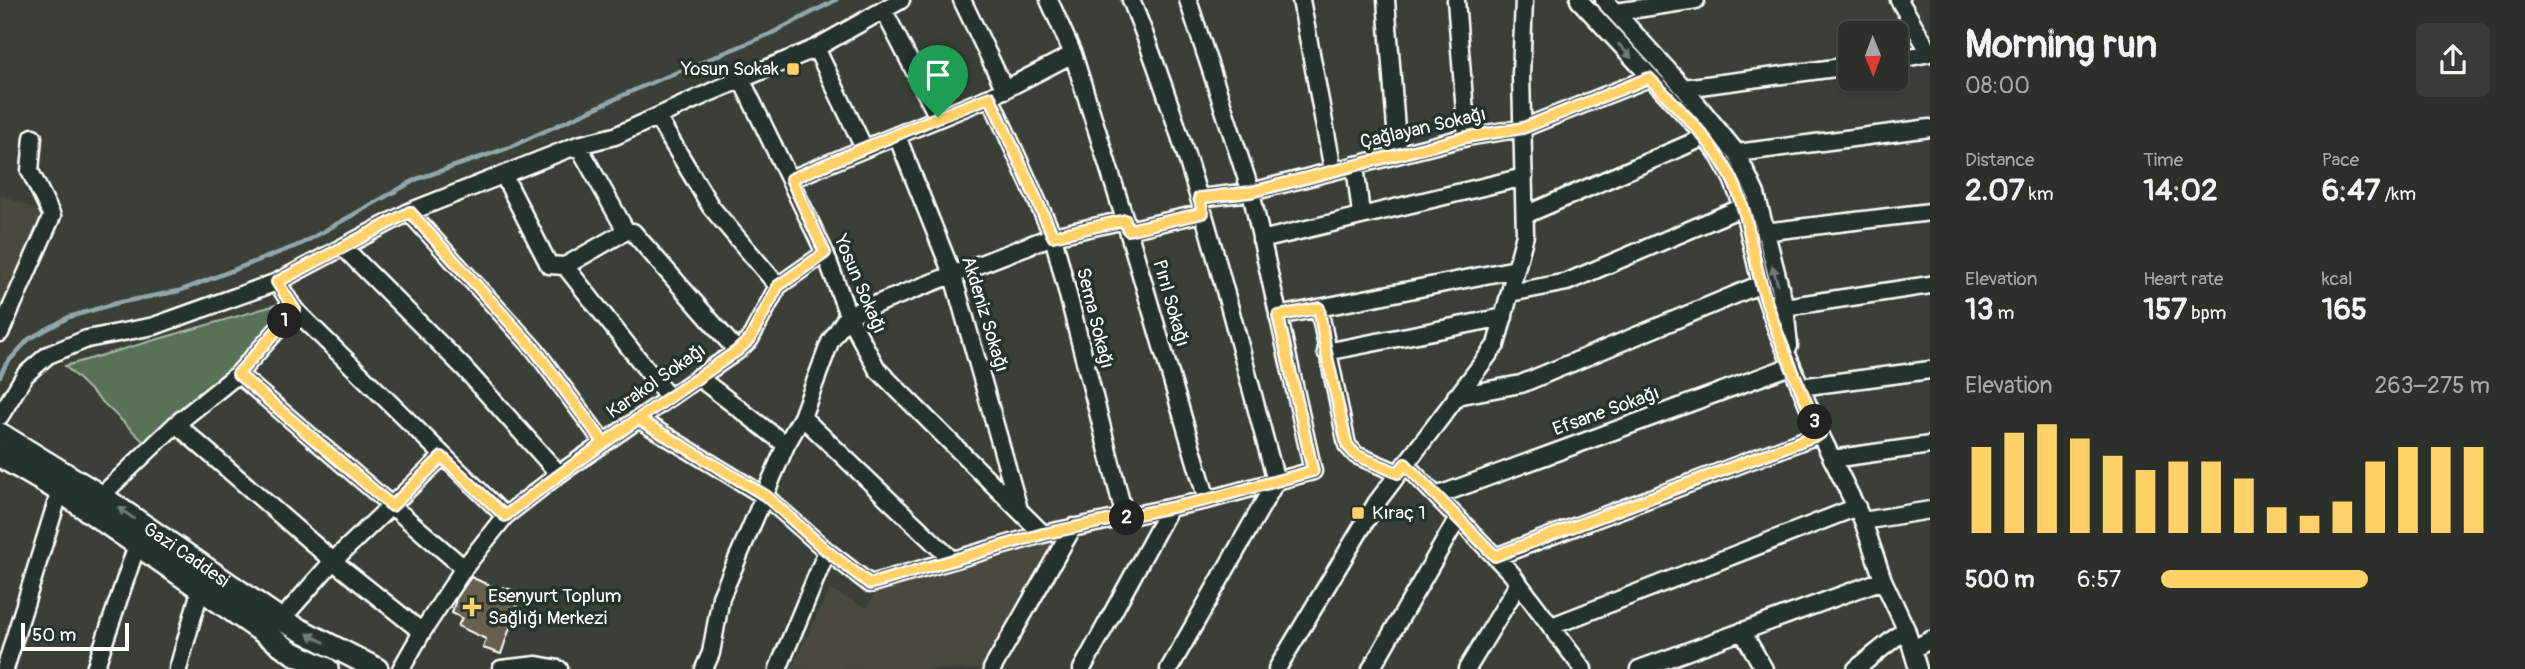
<!DOCTYPE html>
<meta charset="utf-8">
<style>
body{margin:0;font-family:Pangolin,sans-serif;background:#383c36;color:#f1f3f6;height:100vh;display:flex;flex-direction:column;font-size:26px;white-space:nowrap}
*{box-sizing:border-box;margin:0}
p{font-size:23px;color:#a6a9a8}
.icon{flex:none;width:38px;height:38px;fill:none;stroke:currentColor;stroke-width:2;stroke-linecap:round;stroke-linejoin:round}
.map{position:relative;flex:1;overflow:hidden}
.panel{display:flex;flex-direction:column;background:#2c302a;width:595px}
.panel>*{flex:none}
.needle{width:46px;rotate:179deg}
.buttons{position:absolute;left:1838px;top:21px;display:grid;gap:14px}
.buttons a{display:grid;place-items:center;width:70px;height:70px;border-radius:10px;background:#2c302a;box-shadow:0 2px 5px #0004,0 0 0 2px #484b47;font-size:35px}
.scale{position:absolute;left:21px;bottom:18px;width:108px;box-sizing:border-box;padding-left:7px;border:4px solid #fff;border-top:0;font-size:19px;line-height:24px;white-space:nowrap;color:#fff;-webkit-text-stroke:5px #26332d;paint-order:stroke}
.pin{position:absolute;display:grid;place-items:center;width:60px;height:60px;color:#fff;margin:-72px -30px;border-radius:50% 50% 50% 0;rotate:-45deg;box-shadow:0 0 7px #0007}
.pin .icon{rotate:45deg}
.km{position:absolute;width:35px;height:35px;margin:-18px;border-radius:50%;background:#222;color:#fff;font-size:19px;line-height:35px;text-align:center}
.round{display:grid;place-items:center;flex:none;width:74px;height:74px;border-radius:10px;background:#383c36}
.summary{display:flex;align-items:center;justify-content:space-between;height:119px;padding:0 35px}
h1{font-size:38px;font-weight:800;line-height:52px}
.metrics{display:grid;grid-template-columns:repeat(3,1fr);gap:10px;height:119px;padding:7px 35px}
.metrics div{display:grid;align-content:center}
.metrics b{font-size:30px;font-weight:800}
.metrics small{font-size:19px;font-weight:400}
.metrics p{font-size:19px}
.chart{height:196px;padding:14px 35px}
.chart p{display:flex;justify-content:space-between}
.chart svg{width:100%;height:126px;margin-top:7px;stroke:#ffd166;stroke-width:6}
ul{padding:0 35px;list-style:none;font-size:23px}
li{display:grid;grid-template-columns:112px 84px 1fr;align-items:center;height:52px}
li i{height:18px;border-radius:9px;background:#ffd166}
main{display:flex;flex:1;min-height:0}
.map>svg:first-child{display:block}
</style>
<main>
<div class="map">
<svg width="1930" height="669" viewBox="0 0 1930 669">
<rect width="100%" height="100%" fill="#3a4038"/>
<filter id="ink" filterUnits="userSpaceOnUse"><feTurbulence type="fractalNoise" baseFrequency=".0143" numOctaves="2"/><feDisplacementMap in="SourceGraphic" scale="14" xChannelSelector="R" yChannelSelector="G"/><feConvolveMatrix kernelMatrix="1 2 1 2 8 2 1 2 1" color-interpolation-filters="sRGB"/></filter>
<g filter="url(#ink)">
<path fill="#48493f" d="M0 194 43 213 0 311Z
M1058 541 983 669H791L830 590 867 608 877 589Z"/>
<path fill="#587258" stroke="#acb8ac" stroke-width="2" d="M276 305 282 322 147 445 65 366Z"/>
<g fill="none" stroke-linecap="round" stroke-linejoin="round">
<path stroke="#92a7aa" stroke-width="4.5" d="M0 376 6 364 29 339 69 317 117 303 179 291 301 244 417 179 508 148 639 88 770 34 836 0"/>
</g>
<path fill="#675f50" stroke="#fff" stroke-width="2" d="M471 577 502 591 503 587 522 593 501 654 483 648 486 639 458 626 462 618 452 613 456 599Z"/>
<g fill="none" stroke-linecap="round" stroke-linejoin="round">
<defs>
<path id="minor" d="M962 0 1005 90
M1049 0 1073 54 1125 220 1207 500
M1131 0C1194 155 1232 320 1276 481L1169 669
M1301 0 1333 170
M1386 0 1398 154
M1456 0 1467 137
M1579 0 1696 126 1717 152 1732 179 1743 207 1761 284 1777 330 1820 434 1863 521 1883 580 1906 629 1918 669
M1604 0 1684 88 1737 153 1756 194 1785 307 1789 346
M1899 0 1930 53
M884 11 938 117
M1616 12 1696 0
M816 48 864 148
M1895 60 1930 53
M741 79 825 253 848 315 877 369 1043 534
M1684 88 1850 66
M990 97 1053 236 1125 518
M657 117 711 207 778 286
M897 136 953 276 1018 506
M578 145 626 231 633 232 737 351
M1737 153 1930 128
M1355 165 1361 214
M504 176 549 265 565 266 626 231
M791 179 990 97 1073 54
M1199 198 1251 192 1467 137 1523 128 1649 78
M409 212 535 350 604 443
M1525 215 1705 137
M1128 230 1203 213
M1764 232 1930 212
M1261 240 1524 177
M344 248 464 368 559 474
M565 266 669 398
M277 282 295 310 505 516
M1510 293 1567 282 1743 207
M1785 307 1930 285
M1319 308 1347 445 1356 455 1398 473
M1278 316 1516 269
M0 333 52 216 30 171 33 137
M1326 352 1504 317
M238 374 464 568
M698 377 786 445
M1800 387 1930 370
M1456 396 1521 384 1761 284
M0 416 25 375 48 355 87 339 154 326 277 282 409 212 578 145 615 136 711 92 816 48 901 0
M802 417 951 559
M638 419 766 497 827 551 870 584 1043 534 1207 500 1313 471 1251 192 1188 0
M176 424 333 561 422 632
M1832 459 1930 445
M1405 464 1511 573 1583 669
M101 496 176 424 238 374 295 310
M1436 496 1791 366
M1863 521 1930 510
M1495 557 1820 434
M281 620 333 561 442 457
M1552 626 1857 507
M1742 631 1764 669
M1913 649 1930 640
M5 669 60 491
M95 669 137 545
M178 669 201 587
M401 669 422 632 464 568 505 516 559 474 737 351 750 339 778 286 825 253
M501 669 537 665 559 669
M704 669 711 653 721 597 786 445 802 417 830 342 848 315 1053 236 1125 220
M778 669 827 551
M992 669 1073 527
M1082 669 1169 509
M1277 669 1377 502 1496 345 1525 235 1521 75 1524 0
M1371 669 1458 518
M1467 669 1519 583
M1639 669 1883 580
M1856 669 1906 629"/>
<g id="major">
<path id="s1" d="M0 434 101 496 281 620 377 669"/>
<path d="M0 456 60 491 293 653 327 669"/>
</g>
</defs>
<use href="#minor" stroke="#fff" stroke-width="21"/>
<use href="#major" stroke="#fff" stroke-width="26"/>
<use href="#minor" stroke="#26332d" stroke-width="16"/>
<use href="#major" stroke="#26332d" stroke-width="21"/>
</g>
<defs><path id="oneway-solid" d="M-6-.8H1V-3.2L6.5 0L1 3.2V.8H-6Z" transform="scale(1.75)"/></defs>
<g fill="#727a76">
<use href="#oneway-solid" transform="translate(1625 51) rotate(48)"/>
<use href="#oneway-solid" transform="translate(1775 275) rotate(-106)"/>
<use href="#oneway-solid" transform="translate(126 513) rotate(-145)"/>
<use href="#oneway-solid" transform="translate(316 638) rotate(-153)"/>
</g>
</g>
<g fill="none" stroke-linecap="round" stroke-linejoin="round" filter="url(#ink)">
<defs>
<path id="route" d="M938 117 791 179 825 253 778 286 750 339 737 351C658 405 580 458 505 516L442 457 392 506 238 374 295 310 277 282 410 212 535 350 604 443 638 419 766 496 827 551 870 584 1043 534 1207 500 1313 471 1278 316 1319 308 1326 352 1347 445 1356 455 1398 473 1405 464 1495 556 1820 434C1799 385 1776 336 1761 284 1751 249 1748 210 1731 177 1710 138 1679 109 1649 78L1523 128 1467 137 1251 192 1199 198 1203 213 1128 230 1125 220 1053 236 990 97 938 117"/>
</defs>
<use href="#route" stroke="#fff" stroke-width="14"/>
<use href="#route" stroke="#ffd166" stroke-width="9"/>
</g>
<g fill="#ffd166" stroke="#26332d" stroke-width="2.5">
<rect x="786" y="62" width="14" height="14" rx="3.5"/>
<rect x="1351" y="506" width="14" height="14" rx="3.5"/>
<path d="M468.5 596.5h7v7h7v7h-7v7h-7v-7h-7v-7h7z"/>
</g>
<g text-anchor="middle" dominant-baseline="central" stroke-width="7" stroke-linejoin="round" paint-order="stroke">
<g font-size="19" fill="#fff" stroke="#26332d" text-anchor="start">
<text x="779" y="69" text-anchor="end">Yosun Sokak</text>
<text x="1372" y="513">Kıraç 1</text>
<text x="488" y="596">Esenyurt Toplum<tspan x="488" dy="22">Sağlığı Merkezi</tspan></text>
</g>
<g font-size="19" fill="#fff" stroke="#26332d">
<text transform="translate(1423 128) rotate(-13)">Çağlayan Sokağı</text>
<text transform="translate(860 284) rotate(67)">Yosun Sokağı</text>
<text transform="translate(1171 303) rotate(74)">Pırıl Sokağı</text>
<text transform="translate(985 314) rotate(73)">Akdeniz Sokağı</text>
<text transform="translate(1095 318) rotate(76)">Sema Sokağı</text>
<text transform="translate(656 381) rotate(-35)">Karakol Sokağı</text>
<text transform="translate(1606 411) rotate(-20)">Efsane Sokağı</text>
<text stroke="none"><textPath href="#s1" startOffset="222">Gazi Caddesi</textPath></text>
</g>
</g>
</svg>
<div class="buttons">
<a><svg class="needle" viewBox="-14 -14 28 28"><path d="M0-13l5 13h-10z" fill="#e53935"/><path d="M0 13l5-13h-10z" fill="#a6a9a8"/></svg></a>
</div>
<div class="scale">50 m</div>
<div class="pin" style="left:938px;top:117px;background:#1e9e55"><svg class="icon" aria-label="arrive" viewBox="0 0 24 24"><path d="M6 21V4h12l-3 4 3 4H6"/></svg></div>
<b class="km" style="left:285px;top:321px">1</b>
<b class="km" style="left:1127px;top:518px">2</b>
<b class="km" style="left:1815px;top:422px">3</b>
</div>
<section class="panel">
<div class="summary"><div><h1>Morning run</h1><p>08:00</p></div><a class="round"><svg class="icon" aria-label="share" viewBox="0 0 24 24"><path d="M12 15V3M7 8l5-5 5 5M5 13v7h14v-7"/></svg></a></div>
<div class="metrics">
<div><p>Distance</p><b>2.07<small> km</small></b></div>
<div><p>Time</p><b>14:02</b></div>
<div><p>Pace</p><b>6:47<small> /km</small></b></div>
</div>
<div class="metrics">
<div><p>Elevation</p><b>13<small> m</small></b></div>
<div><p>Heart rate</p><b>157<small> bpm</small></b></div>
<div><p>kcal</p><b>165</b></div>
</div>
<div class="chart"><p><span>Elevation</span>263–275 m</p>
<svg viewBox="0 0 160 44" preserveAspectRatio="none"><path d="M5 44V14M15 44V9M25 44V6M35 44V11M45 44V17M55 44V22M65 44V19M75 44V19M85 44V25M95 44V35M105 44V38M115 44V33M125 44V19M135 44V14M145 44V14M155 44V14"/></svg>
</div>
<ul>
<li><b>500 m</b>6:57<i style="width:63%"></i></li>
</ul>
</section>
</main>
